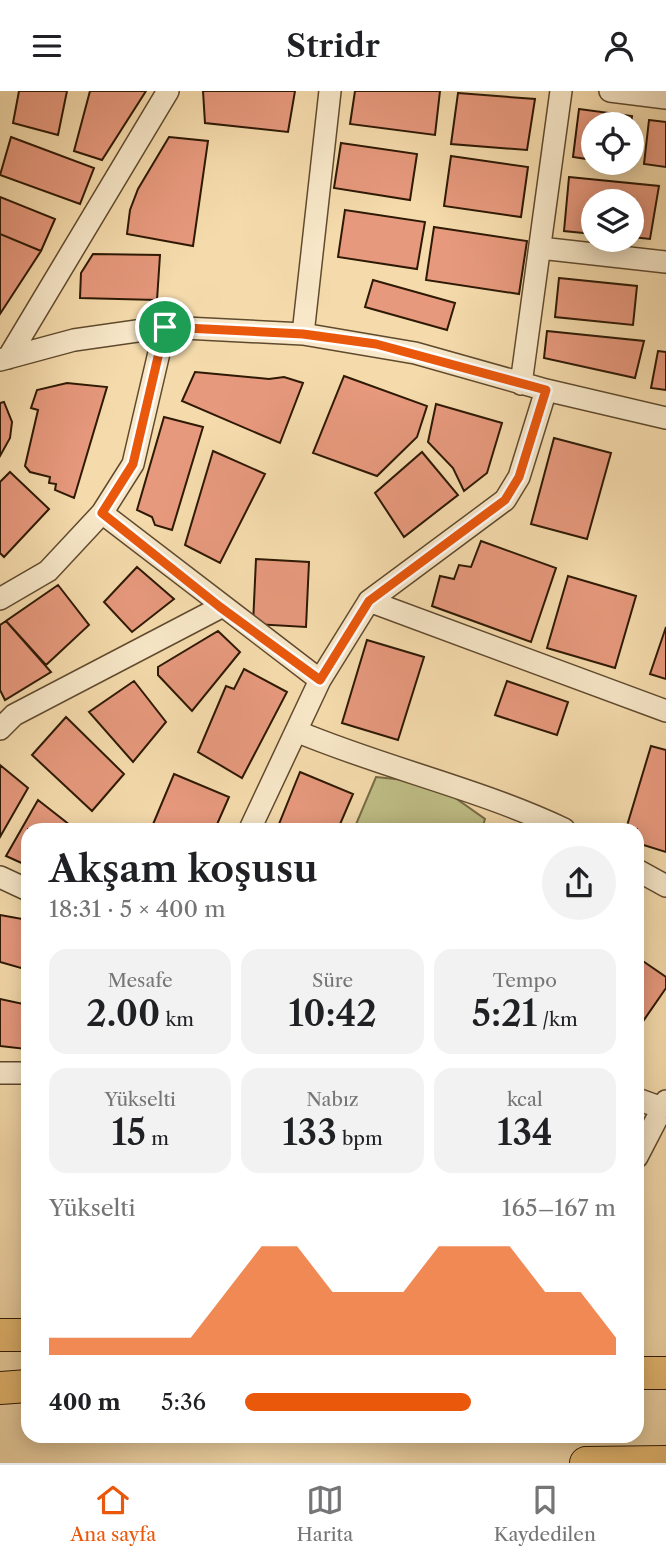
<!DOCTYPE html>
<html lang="tr">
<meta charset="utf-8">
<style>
body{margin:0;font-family:"Libre Caslon Text",serif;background:#f2f2f2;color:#202124;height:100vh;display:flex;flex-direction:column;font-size:26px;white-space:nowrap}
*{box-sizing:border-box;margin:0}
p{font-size:23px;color:#757577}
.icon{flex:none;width:38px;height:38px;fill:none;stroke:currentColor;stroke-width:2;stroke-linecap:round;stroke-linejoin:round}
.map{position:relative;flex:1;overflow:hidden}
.drawer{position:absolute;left:21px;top:732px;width:623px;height:620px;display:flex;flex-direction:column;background:#fff;border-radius:21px;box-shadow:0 4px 18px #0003}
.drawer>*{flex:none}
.fabs{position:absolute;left:581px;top:21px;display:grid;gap:14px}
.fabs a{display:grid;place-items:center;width:63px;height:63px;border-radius:50%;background:#fff;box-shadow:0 4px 18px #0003;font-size:35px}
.pin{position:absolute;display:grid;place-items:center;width:60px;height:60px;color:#fff;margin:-30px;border:4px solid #fff;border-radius:50%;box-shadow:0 2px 7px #0007}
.round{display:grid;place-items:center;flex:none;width:74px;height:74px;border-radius:37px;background:#f2f2f2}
.summary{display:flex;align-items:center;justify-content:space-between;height:119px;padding:0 28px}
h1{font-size:38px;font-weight:600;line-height:52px}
.metrics{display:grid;grid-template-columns:repeat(3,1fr);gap:10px;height:119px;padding:7px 28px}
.metrics div{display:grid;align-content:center;border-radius:18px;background:#f2f2f2;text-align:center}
.metrics b{font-size:35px;font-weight:600}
.metrics small{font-size:19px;font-weight:400}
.metrics p{font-size:19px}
.chart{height:196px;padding:14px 28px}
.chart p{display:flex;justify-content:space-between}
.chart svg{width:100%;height:126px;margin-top:7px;fill:#ea580c;opacity:.7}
ul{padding:0 28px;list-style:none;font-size:23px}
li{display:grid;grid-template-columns:112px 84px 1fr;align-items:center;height:52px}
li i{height:18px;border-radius:9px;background:#ea580c}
header{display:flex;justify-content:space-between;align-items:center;height:91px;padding:0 28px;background:#fff;font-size:32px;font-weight:600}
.tab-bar{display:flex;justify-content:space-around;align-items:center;height:98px;border-top:2px solid #e0e0e0;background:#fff;font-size:19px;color:#757577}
.tab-bar a{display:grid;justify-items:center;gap:4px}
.tab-bar .on{color:#ea580c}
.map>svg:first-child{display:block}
</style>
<header><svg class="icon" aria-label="menu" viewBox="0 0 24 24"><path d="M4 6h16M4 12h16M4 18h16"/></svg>Stridr<svg class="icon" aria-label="person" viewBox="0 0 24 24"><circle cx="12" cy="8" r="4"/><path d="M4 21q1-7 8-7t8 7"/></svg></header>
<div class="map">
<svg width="666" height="1372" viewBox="0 0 666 1372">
<rect width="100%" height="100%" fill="#f5dbac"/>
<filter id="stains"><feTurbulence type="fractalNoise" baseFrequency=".00286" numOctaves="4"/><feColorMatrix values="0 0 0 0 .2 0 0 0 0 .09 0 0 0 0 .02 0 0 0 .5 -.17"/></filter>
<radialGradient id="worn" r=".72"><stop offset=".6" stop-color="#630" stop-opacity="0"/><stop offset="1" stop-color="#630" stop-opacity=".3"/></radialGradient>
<path fill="#c0bf87" stroke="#776c46" stroke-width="2" d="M376 686 434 692 485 728 482 738H354Z"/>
<path fill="#e7997d" stroke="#2e1904" stroke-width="2" d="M19 0H67L58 44 13 32Z
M90 0H146L102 69 74 60Z
M203 0H295L288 41 205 32Z
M355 0H440L435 44 350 33Z
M458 2 535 8 527 59 451 53Z
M579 18 632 25 631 33H593V69L573 66Z
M649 29 666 31V76L644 73Z
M11 46 94 77 80 113 0 84Z
M169 46 208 50 193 155 127 143 130 119 138 98Z
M341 52 417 63 410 109 334 97Z
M451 65 528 76 521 126 444 115Z
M569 86 659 95 650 148 632 146V110H593V143L564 140Z
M0 106 55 128 41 160 0 143Z
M345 119 425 131 417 178 338 166Z
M434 136 527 150 519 203 426 189Z
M0 143 41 160 0 223Z
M93 163 160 164 157 209 80 207 81 182Z
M559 187 637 195 633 234 555 226Z
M373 189 455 212 447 239 365 216Z
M547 240 644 250 635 287 544 267Z
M658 260 666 261V299L651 297Z
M195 281 269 288 284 286 303 292 280 352 182 310Z
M344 285 427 315 417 346 377 385 313 362Z
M67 292 107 296 74 407 55 399 56 393 49 392 50 386 30 381 25 375 38 319 31 317 37 299Z
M4 311 12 331 10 347 0 365V312Z
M436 313 502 332 487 382 464 400 453 377 428 351Z
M164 326 203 336 172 439 155 434 152 426 137 419Z
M554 347 611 362 587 448 531 433Z
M213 360 265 383 220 472 185 454Z
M422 361 458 404 404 446 375 402Z
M10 381 49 418 4 466 0 462V391Z
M481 450 556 477 531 551 432 515 440 485 454 488 459 474 471 476Z
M256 468 309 471 306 536 253 533Z
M137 476 174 508 132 541 104 511Z
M568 485 636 505 615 577 547 557Z
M58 494 89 534 46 574 6 530Z
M6 530 51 581 5 609 0 599V534Z
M666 536V588L650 583Z
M218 540 240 561 192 620 158 584V576Z
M367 549 424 566 398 649 342 632Z
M244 578 287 601 242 687 198 661 226 595 234 598Z
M134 590 166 631 133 671 89 621Z
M507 590 568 611 557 644 495 624Z
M66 626 124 683 92 720 32 664Z
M651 655 666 659V761L637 752V738H626Z
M0 674 28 697 0 746Z
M300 681 353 703 338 738H277Z
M174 683 229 706 215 738H151Z
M38 709 75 738H28V775L6 765Z
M0 824 28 829V879L0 871Z
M637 866 666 886V897L637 939Z
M0 908 28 914 26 958 0 955Z"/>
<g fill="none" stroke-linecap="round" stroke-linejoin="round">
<defs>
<path id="minor" d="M610 0 666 7
M540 157 666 171
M303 243 330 0
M8 267 168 0
M0 269 74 249 165 236 303 243 415 262 546 299 666 327
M521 293 561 0
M102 422 320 589
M0 508 48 480 102 422 133 373 165 236
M369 510 666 620
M0 638 14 624 221 516
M296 640C384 677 477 697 564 738
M250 738 320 589 369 510 505 409 519 386 546 299
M637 779 666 795
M0 786 28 799
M0 982H28
M637 1008 662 1017
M637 1066 666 1010"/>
<path id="highway" d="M0 1244H28
M637 1282H666
M0 1297 28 1295
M586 1372 666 1371"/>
</defs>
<use href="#minor" stroke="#604a2e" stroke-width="24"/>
<use href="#highway" stroke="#2e1904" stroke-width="34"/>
<use href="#minor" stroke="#f8e8c9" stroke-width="21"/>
<use href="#highway" stroke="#eabe76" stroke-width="32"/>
</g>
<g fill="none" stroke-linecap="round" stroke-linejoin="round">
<defs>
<path id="route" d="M165 236 303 243 376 253 546 299 519 386 505 409 369 510 320 589 220 516 102 422 133 373Z"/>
</defs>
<use href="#route" stroke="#fff" stroke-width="14"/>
<use href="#route" stroke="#ea580c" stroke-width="9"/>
</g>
<rect width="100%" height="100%" filter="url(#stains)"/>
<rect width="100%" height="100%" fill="url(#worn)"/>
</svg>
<div class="fabs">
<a><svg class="icon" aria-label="locate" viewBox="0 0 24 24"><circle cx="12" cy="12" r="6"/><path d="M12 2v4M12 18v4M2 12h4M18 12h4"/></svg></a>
<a><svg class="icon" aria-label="layers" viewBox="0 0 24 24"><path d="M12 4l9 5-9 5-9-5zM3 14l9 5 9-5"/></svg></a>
</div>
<div class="pin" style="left:165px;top:236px;background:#1e9e55"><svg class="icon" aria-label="arrive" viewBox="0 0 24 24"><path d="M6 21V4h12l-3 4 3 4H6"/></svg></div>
<section class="drawer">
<div class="summary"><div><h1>Akşam koşusu</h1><p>18:31 · 5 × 400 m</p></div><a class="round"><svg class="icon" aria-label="share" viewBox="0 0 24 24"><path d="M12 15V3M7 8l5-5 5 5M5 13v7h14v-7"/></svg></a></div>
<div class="metrics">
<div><p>Mesafe</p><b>2.00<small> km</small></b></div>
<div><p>Süre</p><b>10:42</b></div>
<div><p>Tempo</p><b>5:21<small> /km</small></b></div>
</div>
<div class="metrics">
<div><p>Yükselti</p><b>15<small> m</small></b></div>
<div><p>Nabız</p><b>133<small> bpm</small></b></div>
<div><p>kcal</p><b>134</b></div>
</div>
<div class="chart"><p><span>Yükselti</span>165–167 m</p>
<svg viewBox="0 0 160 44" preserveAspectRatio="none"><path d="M0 44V38L10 38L20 38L30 38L40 38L50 22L60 6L70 6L80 22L90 22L100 22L110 6L120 6L130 6L140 22L150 22L160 38V44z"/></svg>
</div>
<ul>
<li><b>400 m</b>5:36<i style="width:61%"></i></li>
</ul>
</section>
</div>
<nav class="tab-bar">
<a class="on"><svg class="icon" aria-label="home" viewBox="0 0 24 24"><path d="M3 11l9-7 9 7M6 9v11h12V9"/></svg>Ana sayfa</a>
<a><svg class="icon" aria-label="map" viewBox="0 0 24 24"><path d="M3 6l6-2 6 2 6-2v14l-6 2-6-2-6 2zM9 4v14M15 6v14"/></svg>Harita</a>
<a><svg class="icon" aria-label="saved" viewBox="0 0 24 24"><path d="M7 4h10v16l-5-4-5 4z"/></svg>Kaydedilen</a>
</nav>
